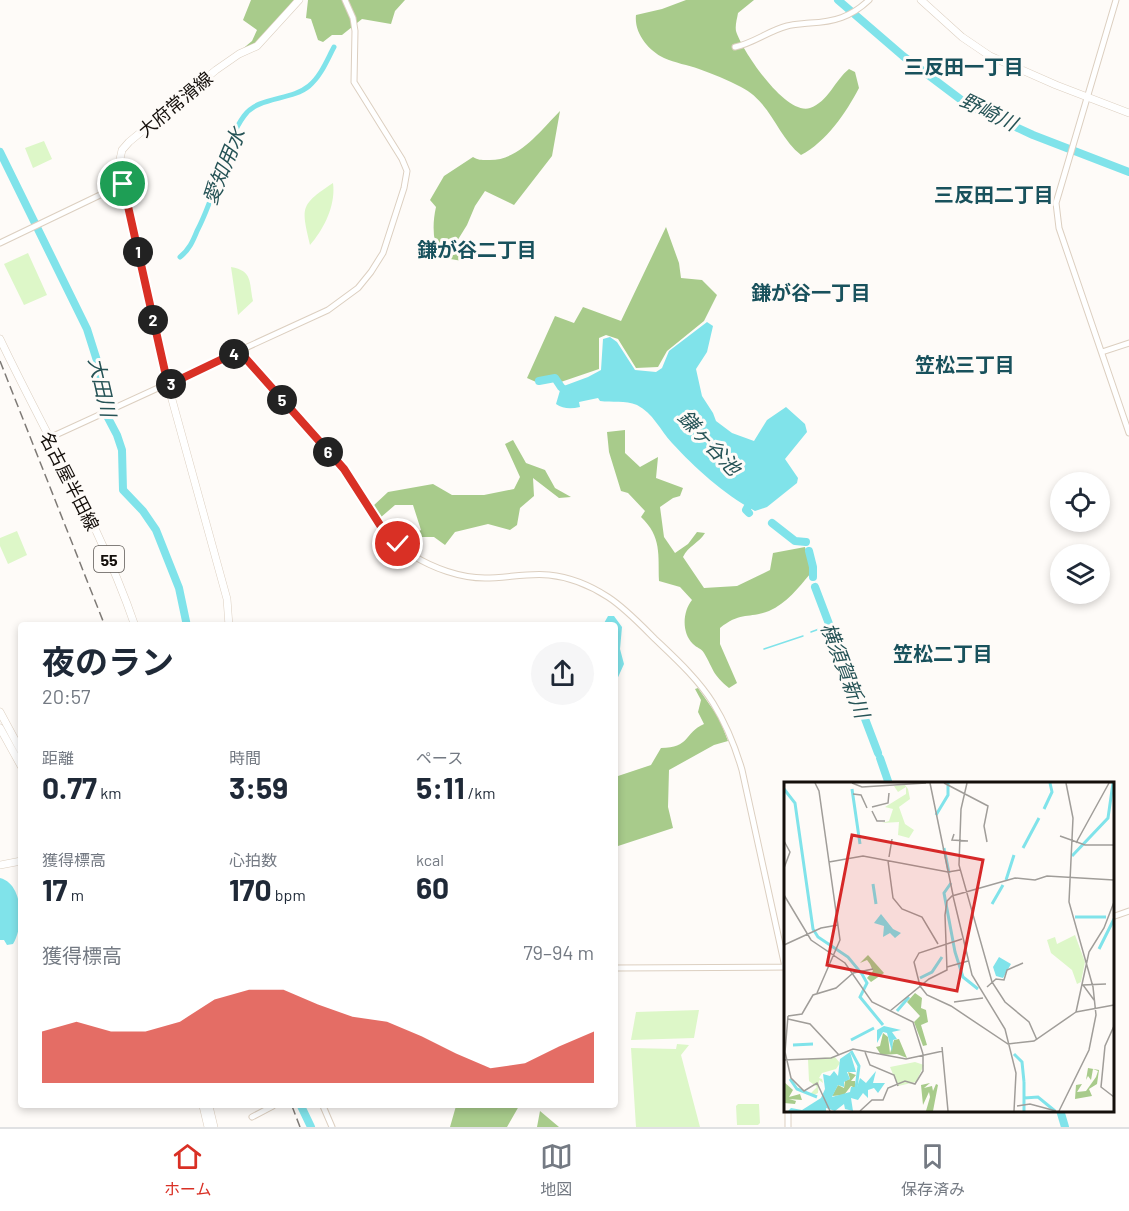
<!DOCTYPE html>
<html lang="ja">
<meta charset="utf-8">
<style>
body{margin:0;font-family:Barlow,"Noto Sans JP",sans-serif;background:#f6f6f7;color:#1f2937;height:100vh;display:flex;flex-direction:column;font-size:22px;white-space:nowrap}
*{box-sizing:border-box;margin:0}
p{font-size:20px;color:#747a83}
.icon{flex:none;width:33px;height:33px;fill:none;stroke:currentColor;stroke-width:2;stroke-linecap:round;stroke-linejoin:round}
.map{position:relative;flex:1;overflow:hidden}
.drawer{position:absolute;left:18px;top:622px;width:600px;height:486px;display:flex;flex-direction:column;background:#fff;border-radius:6px;box-shadow:0 3px 9px #0003}
.drawer>*{flex:none}
.controls{position:absolute;left:1050px;top:472px;display:grid;gap:12px}
.controls a{display:grid;place-items:center;width:60px;height:60px;border-radius:50%;background:#fff;box-shadow:0 3px 9px #0003;font-size:30px}
.pin{position:absolute;display:grid;place-items:center;width:51px;height:51px;color:#fff;margin:-26px;border:3px solid #fff;border-radius:50%;box-shadow:0 2px 6px #0007}
.km{position:absolute;width:30px;height:30px;margin:-15px;border-radius:50%;background:#222;color:#fff;font-size:16px;line-height:30px;text-align:center}
.round{display:grid;place-items:center;flex:none;width:63px;height:63px;border-radius:32px;background:#f6f6f7}
.headline{display:flex;align-items:center;justify-content:space-between;height:102px;padding:0 24px}
h1{font-size:33px;font-weight:700;line-height:45px}
.figures{display:grid;grid-template-columns:repeat(3,1fr);gap:9px;height:102px;padding:6px 24px}
.figures div{display:grid;align-content:center}
.figures b{font-size:30px;font-weight:700}
.figures small{font-size:16px;font-weight:400}
.figures p{font-size:16px}
.chart{height:168px;padding:12px 24px}
.chart p{display:flex;justify-content:space-between}
.chart svg{width:100%;height:108px;margin-top:6px;fill:#d93025;opacity:.7}
.menu{display:flex;justify-content:space-around;align-items:center;height:84px;border-top:2px solid #e0e1e3;background:#fff;font-size:16px;color:#747a83}
.menu a{display:grid;justify-items:center;gap:3px}
.menu .on{color:#d93025}
.map>svg:first-child{display:block}
</style>
<div class="map">
<svg width="1129" height="1127" viewBox="0 0 1129 1127">
<rect width="100%" height="100%" fill="#fefbf8"/>
<path fill="#ddf7c8" d="M44 141 52 159 33 168 25 148Z
M333 183C336 205 324 229 310 245 301 207 300 205 333 183Z
M28 253 47 295 24 305 4 264Z
M231 267C253 271 249 282 253 301L238 315Z
M17 531 27 555 8 564 0 546V538Z
M699 1010 694 1038 631 1040 636 1012Z
M677 1044 689 1045 681 1055 700 1127H636L631 1048 676 1049Z
M738 1104H759L760 1123 758 1125H737L736 1106Z"/>
<path fill="#a8cb8b" d="M251 0H294L256 45 240 51 252 41 257 30 243 20Z
M308 0H405L395 11 391 24 362 19 342 35H332L323 42 318 40 311 19 306 18Z
M686 0H754L738 13C737 19 735 25 736 31 742 51 786 116 810 108 828 102 835 80 849 69L855 72 859 88C846 113 826 142 801 155 777 136 771 102 741 87 728 80 713 74 699 69 688 65 675 63 664 58 648 50 634 33 636 15L662 9Z
M560 111 552 156 514 205 485 191 475 206 467 225 454 246 466 256 462 261 439 257C433 240 432 225 436 207L430 200 444 176 473 157C478 160 481 160 487 160 518 162 540 131 560 111Z
M666 227 679 263 681 278 702 280 717 295 704 321 667 351 658 367 636 368 618 339 606 335 599 338V369L555 384 553 376 539 378 536 382 527 378 555 316 574 323 583 307 621 321Z
M625 430V453L640 467 658 457 656 478 683 488 680 496 673 498 660 507 664 537 675 553 688 544 697 532 705 533C699 543 688 546 683 557L704 588 737 586 770 570 773 553 805 547 811 573C798 588 787 603 769 611 748 619 741 611 720 628V644L737 683 729 688C712 674 714 670 704 653 701 648 697 648 693 644 681 632 683 611 692 600L680 587 659 581C658 555 662 537 641 517L645 511 628 493 621 491 609 452 607 432Z
M513 440 526 463 545 470 555 488 571 497 559 498 533 478 534 496 520 508 517 525 510 530 488 524 455 532 445 545 434 537H415L412 545 401 540 421 530 413 505H395L380 518 372 507 388 492 433 484 452 495H484L514 489 520 477 505 444Z
M698 688 719 718 728 741 714 745 669 770 668 807 673 828 615 847V777L651 765 661 748C690 748 684 733 704 724L698 712 701 700 695 689Z
M456 1106H519L507 1127H450Z
M540 1111 559 1127H537Z"/>
<path fill="#80e3ea" d="M707 322 713 326 707 352 696 369 702 396 713 413 716 421 732 433 754 441 767 420 786 407 805 424 807 432 785 459 798 478 797 483 767 507 755 511C725 495 695 468 672 443 660 430 653 413 637 405 625 400 612 403 600 401L598 398 579 402 580 407C571 409 563 409 556 404L561 387 588 377 601 370 603 339 610 337 617 342 635 370 656 372 662 368 669 351Z
M608 616H614L622 627 620 649 624 664 615 684V626L603 625Z
M0 878C24 884 24 927 13 944L7 945 4 940H0Z"/>
<g fill="none" stroke-linecap="round" stroke-linejoin="round">
<path stroke="#80e3ea" stroke-width="1.5" d="M811 632 830 625
M764 649 803 636"/>
<path stroke="#80e3ea" stroke-width="5" d="M180 257C189 250 193 241 197 231 208 210 215 188 222 166 228 149 233 131 244 116 258 96 291 101 309 86 321 76 327 60 334 47"/>
<path stroke="#80e3ea" stroke-width="8" d="M838 0 903 56 968 105 1033 135 1129 172
M0 152 87 329 99 367 107 416 117 435 122 450 123 490 143 511 156 530 179 588 187 626
M539 381 555 378 561 387 568 393
M749 513 746 510 752 499
M772 523 795 541 806 542
M809 551 813 567V577
M815 587 878 753
M880 758 889 784
M301 1106 311 1127
M1060 1110 1065 1127"/>
<defs>
<path id="minor" d="M1116 0 1056 203 1059 228 1129 433
M735 47C754 43 768 31 787 26 794 24 802 24 810 23 834 22 851 17 869 0
M0 243 123 184
M239 351C273 390 310 427 342 467 366 497 379 533 412 555 433 568 460 578 485 578 506 578 527 573 549 575 569 577 591 586 608 597 625 608 641 625 655 639 676 659 698 679 713 703 726 724 735 746 742 770L785 967
M1102 352 1129 343
M49 438 328 310 358 288 371 272 383 253 404 188 407 171 402 159 354 82 355 31 353 18 345 0
M1112 917 1129 911
M615 968 786 967
M323 1106 332 1127
M788 1110V1127
M252 1117 273 1106"/>
<path id="major" d="M921 0 962 37 990 56 1056 85 1129 113
M0 339C45 434 101 526 135 626
M229 626 227 599 168 385 137 247 120 159 122 150 129 142 216 70 239 54 257 46 299 0
M0 712 21 751
M0 728 21 766
M0 865 21 861
M203 1106 208 1127
M209 1106 214 1127"/>
</defs>
<use href="#minor" stroke="#dccfc0" stroke-width="7"/>
<use href="#major" stroke="#dccfc0" stroke-width="8"/>
<use href="#minor" stroke="#fff" stroke-width="5"/>
<use href="#major" stroke="#fff" stroke-width="7"/>
<path stroke="#7e7a76" stroke-width="1.5" stroke-dasharray="9 4.5" stroke-linecap="butt" d="M0 361 105 626
M292 1106 300 1127"/>
</g>
<g fill="none" stroke-linecap="round" stroke-linejoin="round">
<defs>
<path id="route" d="M123 184 168 385 239 351 344 469 380 525 398 544"/>
</defs>
<use href="#route" stroke="#fff" stroke-width="12"/>
<use href="#route" stroke="#d93025" stroke-width="8"/>
</g>
<g text-anchor="middle" dominant-baseline="central" stroke-width="6" stroke-linejoin="round" paint-order="stroke">
<rect fill="#fefbf8" stroke="#5a5652" stroke-width="1.5" x="94" y="546" width="30" height="26" rx="4.5"/>
<g font-size="16" font-weight="bold" fill="#140f0b">
<text x="109" y="559">55</text>
</g>
<g font-size="18" fill="#140f0b" stroke="#fefbf8">
<text transform="translate(175 104) rotate(-40)">大府常滑線</text>
<text transform="translate(70 481) rotate(63)">名古屋半田線</text>
</g>
<g font-size="20" font-weight="bold" fill="#18515c" stroke="#fefbf8">
<text x="964" y="66">三反田一丁目</text>
<text x="994" y="194">三反田二丁目</text>
<text x="477" y="249">鎌が谷二丁目</text>
<text x="811" y="292">鎌が谷一丁目</text>
<text x="965" y="364">笠松三丁目</text>
<text x="943" y="653">笠松二丁目</text>
</g>
<g font-size="20" font-style="italic" fill="#265356" stroke="#fefbf8">
<text transform="translate(989 111) rotate(26)">野崎川</text>
<text transform="translate(223 166) rotate(-68)">愛知用水</text>
<text transform="translate(103 387) rotate(77)">大田川</text>
<text transform="translate(710 442) rotate(47)">鎌ヶ谷池</text>
<text transform="translate(846 670) rotate(69)">横須賀新川</text>
</g>
</g>
<g transform="translate(784 782)">
<rect width="330" height="330" fill="#fefbf8"/>
<path d="M121 3 124 7 126 17 115 25 121 42 130 48 125 56 114 53 115 40 98 41 105 39 109 27 101 25 122 12V5L114 10 110 4ZM291 153 301 180 297 200 293 202 288 188 267 171 263 158 271 155 273 162ZM51 275 56 281 52 287 38 291 35 296 38 297 39 301 35 298 34 311 30 313 33 315 26 312 33 305 25 299 24 277ZM131 280 140 283 132 300 114 304 106 285Z" fill="#ddf7c8"/>
<path d="M84 173 100 191 87 200 83 196 89 189 86 182 83 178 76 181ZM131 211 138 216 137 226 142 228 144 240 137 243 143 263 139 264 130 240 136 234 123 220ZM99 251 104 255 106 271 110 258 115 257 123 276 113 272 97 273 92 265 96 264ZM304 286 315 288 313 302 305 307 308 314 291 317 292 303 298 302 293 310 302 309 312 295 314 289 309 287 307 298 304 294 302 298ZM64 290 72 293 67 299H71V306L67 304 60 313 48 314 54 303 60 306 61 299 66 297ZM0 300 9 308 5 315 16 312 18 318 5 317 12 319 11 322 0 321ZM146 301 140 306 148 304 149 309 152 302 154 303 149 329H142L146 315 145 310 139 323 137 303Z" fill="#a8cb8b"/>
<path d="M97 132 109 147 117 151 111 156 106 151 99 155 100 144 90 141ZM215 175 227 182 219 196 212 194 209 185ZM100 244 117 248 108 250 113 257 109 258 108 270 103 251 99 250 93 261V248ZM66 270 72 290H63L66 297 60 300V305L54 303 48 315 66 310 67 305H73L76 296 82 301 92 289 89 301H101L94 311 90 306 84 308V316L79 311 74 318 67 316 69 329 61 327 60 322 51 329 42 326V329H4L7 326 18 328 37 316 41 307 39 292 46 294 50 289 54 294 56 277Z" fill="#80e3ea"/>
<path fill="none" stroke="#80e3ea" stroke-width="3" d="M0 7 11 21 29 147 34 155 64 175 78 192 83 201 76 215 99 243M68 7 76 62M260 27 268 10 266 1M152 33 164 13V1M160 66 165 91M239 66 255 36M288 74 324 36 329 1M222 98 230 73M167 101 160 111 171 170 179 195 194 207M89 102 92 122M208 122 219 103M291 135H322M315 167 330 137M136 196 148 190 158 175M113 229 125 215M67 258 90 246M9 263 29 262M67 269 75 284 72 306M230 272 238 280 240 300M6 297 13 307 33 315M240 300V329M240 316 254 315 271 329"/>
<path fill="none" stroke="#a09d99" stroke-width="1.5" d="M31 1 35 9 56 158 33 211M68 1 78 5 142 1M146 1 169 113M160 1 204 24 200 44 203 60M183 1 177 27 175 83 208 200 221 220 245 240 253 258M69 12 77 13 83 26M88 25 104 21 105 11M88 29 93 39H101M170 52 168 58 184 59M276 54 301 63H330M0 59 6 70 0 86M292 61 325 1M105 75 108 57M104 79 109 116 118 127 138 135 154 162M45 80 79 74 164 90 176 88M0 113 27 158 61 181 88 220 129 240 139 272M169 114 188 193 221 247 232 291 230 329M0 163 37 146 54 143M163 185 184 179M69 191 89 187M136 204 130 180 135 171 178 157M136 204 143 213 167 224 224 262 250 259 292 230M203 205 212 197 220 198 223 188 239 181M310 218 299 203 322 202M170 220 199 216M106 229 145 197 163 188 161 133 163 119 168 114 231 96 251 98 263 94 330 98M292 230 305 170 320 146 330 120M292 230 330 223M4 234 1 270 7 296 20 309 33 301 46 329M4 234 18 232 29 213 52 206 69 191M4 237 26 242 55 273M330 244 321 264 317 305 330 315M158 265 164 329M81 270 86 283 110 293 114 304M0 278 47 276 69 267 122 277 159 269M233 324 246 322 272 329M76 329 88 318H99L104 306 121 299 131 302 139 289V272M275 329 305 268 312 233 309 205 285 120 289 36 282 1"/>
<path fill="#d62828" fill-opacity="0.15" stroke="#d62828" stroke-width="3" d="M68 53 199 78 173 209 43 183Z"/>
<rect width="330" height="330" fill="none" stroke="#140f0b" stroke-width="3"/>
</g>
</svg>
<div class="controls">
<a><svg class="icon" aria-label="locate" viewBox="0 0 24 24"><circle cx="12" cy="12" r="6"/><path d="M12 2v4M12 18v4M2 12h4M18 12h4"/></svg></a>
<a><svg class="icon" aria-label="layers" viewBox="0 0 24 24"><path d="M12 4l9 5-9 5-9-5zM3 14l9 5 9-5"/></svg></a>
</div>
<div class="pin" style="left:123px;top:184px;background:#1e9e55"><svg class="icon" aria-label="arrive" viewBox="0 0 24 24"><path d="M6 21V4h12l-3 4 3 4H6"/></svg></div>
<div class="pin" style="left:398px;top:544px;background:#d93025"><svg class="icon" aria-label="check" viewBox="0 0 24 24"><path d="M5 12l5 5 9-10"/></svg></div>
<b class="km" style="left:138px;top:252px">1</b>
<b class="km" style="left:153px;top:320px">2</b>
<b class="km" style="left:171px;top:384px">3</b>
<b class="km" style="left:234px;top:354px">4</b>
<b class="km" style="left:282px;top:400px">5</b>
<b class="km" style="left:328px;top:452px">6</b>
<section class="drawer">
<div class="headline"><div><h1>夜のラン</h1><p>20:57</p></div><a class="round"><svg class="icon" aria-label="share" viewBox="0 0 24 24"><path d="M12 15V3M7 8l5-5 5 5M5 13v7h14v-7"/></svg></a></div>
<div class="figures">
<div><p>距離</p><b>0.77<small> km</small></b></div>
<div><p>時間</p><b>3:59</b></div>
<div><p>ペース</p><b>5:11<small> /km</small></b></div>
</div>
<div class="figures">
<div><p>獲得標高</p><b>17<small> m</small></b></div>
<div><p>心拍数</p><b>170<small> bpm</small></b></div>
<div><p>kcal</p><b>60</b></div>
</div>
<div class="chart"><p><span>獲得標高</span>79–94 m</p>
<svg viewBox="0 0 160 44" preserveAspectRatio="none"><path d="M0 44V23L10 19L20 23L30 23L40 19L50 10L60 6L70 6L80 12L90 17L100 19L110 25L120 32L130 38L140 36L150 29L160 23V44z"/></svg>
</div>
</section>
</div>
<nav class="menu">
<a class="on"><svg class="icon" aria-label="home" viewBox="0 0 24 24"><path d="M3 11l9-7 9 7M6 9v11h12V9"/></svg>ホーム</a>
<a><svg class="icon" aria-label="map" viewBox="0 0 24 24"><path d="M3 6l6-2 6 2 6-2v14l-6 2-6-2-6 2zM9 4v14M15 6v14"/></svg>地図</a>
<a><svg class="icon" aria-label="saved" viewBox="0 0 24 24"><path d="M7 4h10v16l-5-4-5 4z"/></svg>保存済み</a>
</nav>
